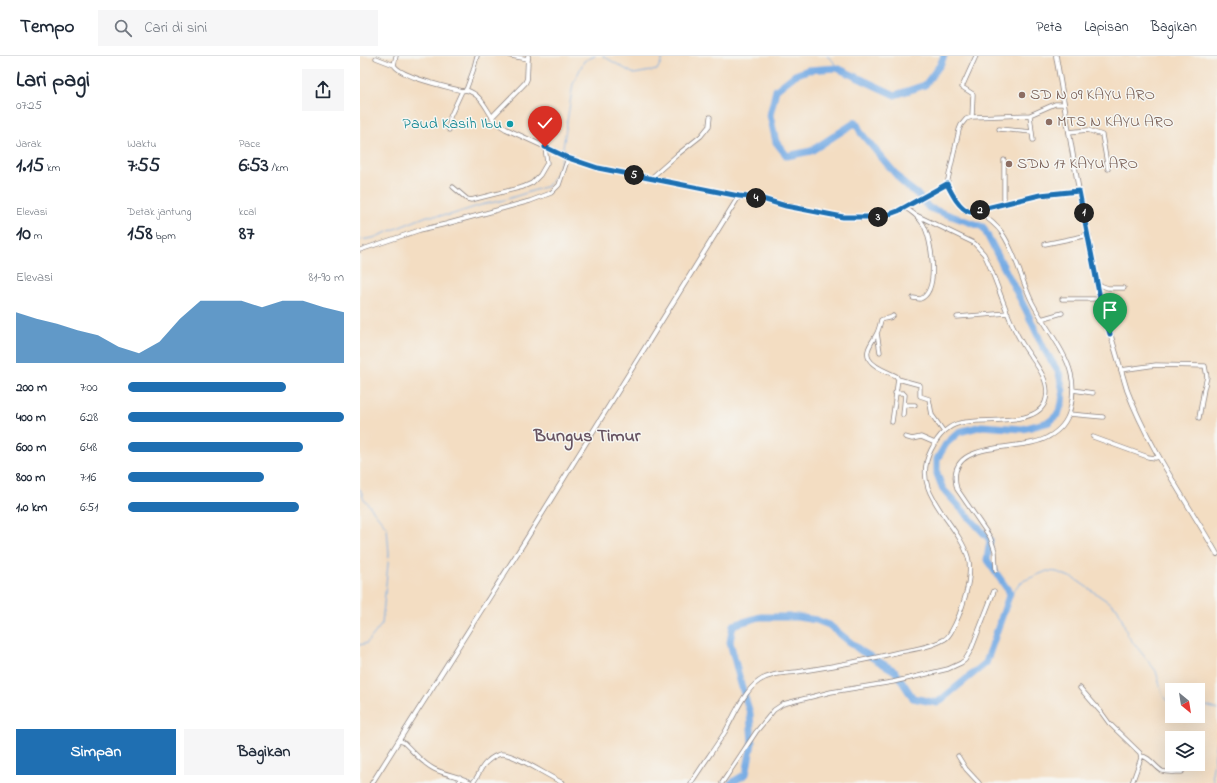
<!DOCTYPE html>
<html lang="id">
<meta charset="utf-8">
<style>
body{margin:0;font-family:"Indie Flower",sans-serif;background:#f6f6f7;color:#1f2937;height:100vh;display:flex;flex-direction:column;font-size:15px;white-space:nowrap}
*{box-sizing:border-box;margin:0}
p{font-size:13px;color:#747a83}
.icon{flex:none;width:22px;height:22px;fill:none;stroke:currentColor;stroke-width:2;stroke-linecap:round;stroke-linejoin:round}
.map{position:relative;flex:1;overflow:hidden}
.sheet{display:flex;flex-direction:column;background:#fff;width:360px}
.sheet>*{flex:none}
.needle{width:26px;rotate:150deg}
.tools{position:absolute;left:805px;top:627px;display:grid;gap:8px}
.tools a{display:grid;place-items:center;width:40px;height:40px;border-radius:0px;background:#fff;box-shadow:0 4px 16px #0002;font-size:20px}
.pin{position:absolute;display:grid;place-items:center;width:34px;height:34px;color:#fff;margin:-41px -17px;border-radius:50% 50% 50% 0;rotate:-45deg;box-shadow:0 0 4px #0007}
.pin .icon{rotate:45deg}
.km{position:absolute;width:20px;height:20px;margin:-10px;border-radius:50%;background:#222;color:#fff;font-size:11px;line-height:20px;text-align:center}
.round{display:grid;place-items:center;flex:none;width:42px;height:42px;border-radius:0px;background:#f6f6f7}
.headline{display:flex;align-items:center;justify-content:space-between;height:68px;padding:0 16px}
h1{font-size:22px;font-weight:700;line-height:30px}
.stats{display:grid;grid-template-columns:repeat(3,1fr);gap:6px;height:68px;padding:4px 16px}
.stats div{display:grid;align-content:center}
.stats b{font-size:20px;font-weight:700}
.stats small{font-size:11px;font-weight:400}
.stats p{font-size:11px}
.chart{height:112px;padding:8px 16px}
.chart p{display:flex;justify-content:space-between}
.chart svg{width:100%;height:72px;margin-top:4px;fill:#1f6fb2;opacity:.7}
.action{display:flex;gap:8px;margin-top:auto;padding:8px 16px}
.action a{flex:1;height:46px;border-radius:0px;background:#1f6fb2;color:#fff;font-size:16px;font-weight:700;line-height:46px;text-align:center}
.action a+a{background:#f6f6f7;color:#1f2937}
ul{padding:0 16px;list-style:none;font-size:13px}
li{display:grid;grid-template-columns:64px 48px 1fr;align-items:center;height:30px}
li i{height:10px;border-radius:5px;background:#1f6fb2}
header{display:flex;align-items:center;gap:24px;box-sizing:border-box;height:56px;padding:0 20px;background:#fff;border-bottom:1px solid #e0e1e3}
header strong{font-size:19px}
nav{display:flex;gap:22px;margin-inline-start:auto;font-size:14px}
.search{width:280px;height:36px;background:#f6f6f7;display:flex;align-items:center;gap:10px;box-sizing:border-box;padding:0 14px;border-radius:0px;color:#747a83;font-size:15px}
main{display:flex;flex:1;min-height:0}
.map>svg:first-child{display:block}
</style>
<header>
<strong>Tempo</strong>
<div class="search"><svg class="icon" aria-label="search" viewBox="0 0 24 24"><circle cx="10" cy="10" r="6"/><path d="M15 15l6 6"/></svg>Cari di sini</div>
<nav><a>Peta</a><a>Lapisan</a><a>Bagikan</a></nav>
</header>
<main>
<section class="sheet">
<div class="headline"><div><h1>Lari pagi</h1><p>07:25</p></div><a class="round"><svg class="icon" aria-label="share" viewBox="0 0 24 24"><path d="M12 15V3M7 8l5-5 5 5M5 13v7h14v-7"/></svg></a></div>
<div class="stats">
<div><p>Jarak</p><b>1.15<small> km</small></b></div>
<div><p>Waktu</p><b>7:55</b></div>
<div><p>Pace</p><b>6:53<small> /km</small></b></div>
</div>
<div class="stats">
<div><p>Elevasi</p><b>10<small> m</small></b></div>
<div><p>Detak jantung</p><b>158<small> bpm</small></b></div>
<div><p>kcal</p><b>87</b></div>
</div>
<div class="chart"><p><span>Elevasi</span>81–90 m</p>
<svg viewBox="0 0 160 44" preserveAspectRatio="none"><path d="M0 44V13L10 17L20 20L30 24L40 27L50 34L60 38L70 31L80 17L90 6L100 6L110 6L120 10L130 6L140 6L150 10L160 13V44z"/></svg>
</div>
<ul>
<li><b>200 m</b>7:00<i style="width:73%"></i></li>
<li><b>400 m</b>6:28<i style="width:100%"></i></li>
<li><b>600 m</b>6:48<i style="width:81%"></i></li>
<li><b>800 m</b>7:16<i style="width:63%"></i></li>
<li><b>1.0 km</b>6:51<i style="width:79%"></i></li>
</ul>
<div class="action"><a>Simpan</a><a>Bagikan</a></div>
</section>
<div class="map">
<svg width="857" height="727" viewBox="0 0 857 727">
<rect width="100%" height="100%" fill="#f6f6f2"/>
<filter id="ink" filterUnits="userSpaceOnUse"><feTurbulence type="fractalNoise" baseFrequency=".025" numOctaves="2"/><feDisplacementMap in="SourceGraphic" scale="8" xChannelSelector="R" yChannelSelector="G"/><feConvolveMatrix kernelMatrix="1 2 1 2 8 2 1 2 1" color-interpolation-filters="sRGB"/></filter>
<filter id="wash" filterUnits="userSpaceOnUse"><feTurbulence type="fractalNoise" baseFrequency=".012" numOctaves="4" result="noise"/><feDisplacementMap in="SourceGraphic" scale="16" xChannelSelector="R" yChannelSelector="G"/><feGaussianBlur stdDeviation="0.9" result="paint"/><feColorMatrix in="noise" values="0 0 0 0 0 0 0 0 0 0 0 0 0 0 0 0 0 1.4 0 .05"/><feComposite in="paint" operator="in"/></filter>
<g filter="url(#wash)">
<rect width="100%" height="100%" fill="#f3ddc2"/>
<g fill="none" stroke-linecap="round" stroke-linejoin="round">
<path stroke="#77ace4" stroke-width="1" d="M243 0 274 18 297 14 304 0
M467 0 473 5 477 12
M202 98 213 28 224 5 235 0
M0 184 13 182 67 160 90 159 121 149 144 144 188 130 198 115 202 101
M0 433 4 443 27 472 29 498 22 568 7 587 0 589
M650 537 663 525 687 515 697 516 715 523 757 552 761 560 768 580 796 615 803 640 808 646 812 647
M838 647 857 654
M854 727 852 718 857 686"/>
<path stroke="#77ace4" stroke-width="7" d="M371 727 386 718 392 687 390 657 381 628 370 586 373 569 400 561H437L456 564 469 569 501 595 535 615 553 642 577 647 626 607 650 537 627 504 630 484 583 433 577 418V403L586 388 599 376 622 370 663 373 689 366 698 358 702 347 703 335 699 317 684 293 667 256 623 171 569 152 557 138 544 128 501 77 496 66 451 95 427 100 416 86 410 59 416 34 435 19 448 14 477 12 535 39 565 29 580 9 584 0"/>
</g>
</g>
<g filter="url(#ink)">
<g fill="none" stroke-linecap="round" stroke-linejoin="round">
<defs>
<path id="minor" d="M36 0 34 9C40 21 88 31 102 35
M151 0 168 3
M16 2 34 9
M106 34C120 38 125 50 132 61
M704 48H695L670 59 612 61 606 63 601 69 599 74 587 128C592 138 599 152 610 156L680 139 719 135
M612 61 613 38 602 31 616 0
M639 73 672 76 670 59
M89 74 90 61 102 35 106 34 113 15 117 0
M672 76 673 84
M709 76 728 74 742 79 748 113
M644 104V147
M291 122 317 99 341 80 349 70 350 61
M93 131 107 143 111 144 163 131 172 127 180 119 187 107 185 91
M379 140 399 142 426 150 483 161H521L538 155 587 128
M544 151C552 156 558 160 563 168 572 183 580 236 560 243L553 242
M617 155C626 161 636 168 642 177 656 197 661 224 672 246 683 268 706 295 711 318 714 329 713 342 710 354 707 366 699 375 688 381 663 397 582 381 597 433L630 481 635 495 636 514
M685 188 729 179
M0 194 60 174 86 168 170 145 191 137 199 129 208 102
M737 228 748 232H764
M702 243H740
M597 261 648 257
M681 263 702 257
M517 277 520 296
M761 314 796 309 845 310 847 321 844 333 839 362
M538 323 560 329V340L569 343 572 359 584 376
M713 334 733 337
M535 337H543L545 339 543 359
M544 349H555
M709 358 743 361
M532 366 538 323 536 320C528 316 513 311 509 303 504 294 514 284 517 277 519 273 520 268 521 264 525 261 529 264 533 260
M545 381 552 383 561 381 575 387
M733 381 788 401 795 402 799 401
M720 632 741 656 749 667 780 697 781 702 772 727
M39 685 43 686C53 695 62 707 74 713 86 719 100 720 112 727 119 722 119 711 128 705 131 702 137 699 141 698 154 697 189 721 203 727
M598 700 606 713 619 727
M781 700C789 700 795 711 802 715 807 717 815 716 822 716
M99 727 100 721
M331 727C342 710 354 693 365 676 374 660 384 635 399 625 412 616 428 618 443 615 475 610 507 604 539 596 552 594 571 591 583 584 587 583 589 579 591 576 601 559 614 520 608 501 597 464 549 437 571 394 577 382 587 370 600 367 621 361 680 372 686 343 691 324 674 306 665 292 646 263 639 228 624 198L614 187 556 159
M362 727 396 676 414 654 423 648 471 636 533 626 588 613 601 607 605 604 611 594 634 535"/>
<path id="tertiary" d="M696 0 719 135 740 243 767 334C789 392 826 444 857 498
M12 727 167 482 379 140 238 112 207 101 146 73 135 66 132 61 165 27 167 23 168 0"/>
</defs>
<use href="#minor" stroke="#8a807e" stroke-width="5"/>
<use href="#tertiary" stroke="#8a807e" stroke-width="5.5"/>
<use href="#minor" stroke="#fff" stroke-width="3.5"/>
<use href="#tertiary" stroke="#fff" stroke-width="4"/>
</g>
</g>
<g fill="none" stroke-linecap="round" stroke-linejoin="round" filter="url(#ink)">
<defs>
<path id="route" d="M185 91 208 102 238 112 379 140 399 142 426 150 483 161H522L538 155 587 128C592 138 599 152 610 156L680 139 719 135 740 242 750 278"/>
</defs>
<use href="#route" stroke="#fff" stroke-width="8"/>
<use href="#route" stroke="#1f6fb2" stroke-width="5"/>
</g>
<g fill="#8d6e63" stroke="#f6f6f2" stroke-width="1.5">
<circle cx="662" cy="39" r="4"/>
<circle cx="689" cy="66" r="4"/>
<circle cx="649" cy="108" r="4"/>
</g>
<circle fill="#0f9aa8" stroke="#f6f6f2" stroke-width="1.5" cx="150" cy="68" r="4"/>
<g text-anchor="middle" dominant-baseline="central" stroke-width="3" stroke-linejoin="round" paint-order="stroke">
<g font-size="16" fill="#785e54" stroke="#f6f6f2" text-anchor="start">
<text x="670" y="39">SD N 09 KAYU ARO</text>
<text x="697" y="66">MTS N KAYU ARO</text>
<text x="657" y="108">SDN 17 KAYU ARO</text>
</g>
<g font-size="16" fill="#0d838f" stroke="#f6f6f2" text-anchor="end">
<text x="142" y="68">Paud Kasih Ibu</text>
</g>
<g font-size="18" font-weight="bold" fill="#685462" stroke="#f6f6f2">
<text x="227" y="381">Bungus Timur</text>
</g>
</g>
</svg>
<div class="tools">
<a><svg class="needle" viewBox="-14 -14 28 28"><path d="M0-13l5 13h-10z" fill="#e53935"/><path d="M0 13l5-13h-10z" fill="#747a83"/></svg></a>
<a><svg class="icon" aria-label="layers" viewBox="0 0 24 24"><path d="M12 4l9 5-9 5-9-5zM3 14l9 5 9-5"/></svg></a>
</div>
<div class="pin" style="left:750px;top:278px;background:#1e9e55"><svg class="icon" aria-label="arrive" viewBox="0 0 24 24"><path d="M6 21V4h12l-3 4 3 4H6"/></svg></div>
<div class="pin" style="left:185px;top:91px;background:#d93025"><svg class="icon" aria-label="check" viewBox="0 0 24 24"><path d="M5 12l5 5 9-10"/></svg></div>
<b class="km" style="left:724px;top:157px">1</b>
<b class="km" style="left:620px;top:154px">2</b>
<b class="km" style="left:518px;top:161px">3</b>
<b class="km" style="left:396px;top:142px">4</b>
<b class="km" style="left:274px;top:119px">5</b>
</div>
</main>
